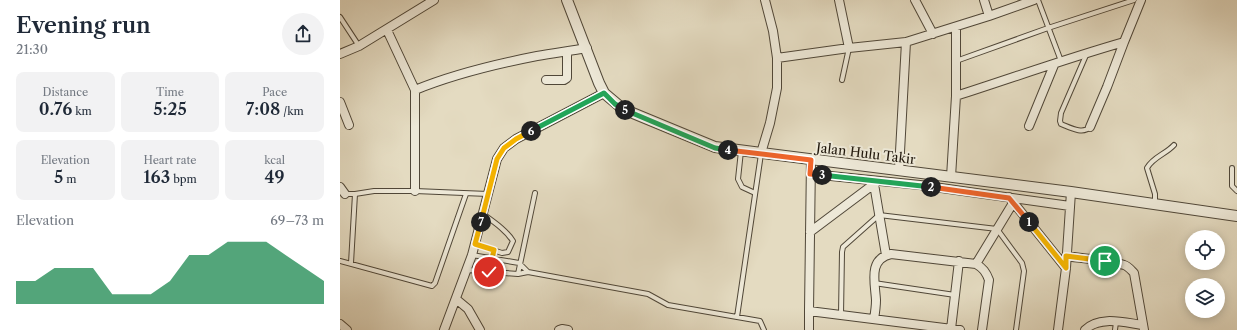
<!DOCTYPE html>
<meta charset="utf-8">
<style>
body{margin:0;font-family:"Libre Caslon Text",serif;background:#f2f2f3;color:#1f2937;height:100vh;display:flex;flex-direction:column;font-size:15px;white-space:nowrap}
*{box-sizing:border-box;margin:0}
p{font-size:13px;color:#747a83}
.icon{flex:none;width:22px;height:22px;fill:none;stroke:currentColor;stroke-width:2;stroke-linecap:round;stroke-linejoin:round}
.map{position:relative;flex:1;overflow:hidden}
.panel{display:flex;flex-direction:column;background:#fff;width:340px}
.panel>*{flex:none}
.tools{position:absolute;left:845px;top:230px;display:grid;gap:8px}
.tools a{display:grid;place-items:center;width:40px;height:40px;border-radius:50%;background:#fff;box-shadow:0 2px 10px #0003;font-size:20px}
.pin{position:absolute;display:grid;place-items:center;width:34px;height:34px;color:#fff;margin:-17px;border:2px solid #fff;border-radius:50%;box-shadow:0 1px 4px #0007}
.km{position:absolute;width:20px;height:20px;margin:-10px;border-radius:50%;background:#222;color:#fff;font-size:11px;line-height:20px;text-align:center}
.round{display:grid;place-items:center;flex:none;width:42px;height:42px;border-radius:21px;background:#f2f2f3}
.head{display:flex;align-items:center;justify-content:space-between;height:68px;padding:0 16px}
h1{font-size:22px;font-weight:600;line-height:30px}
.stats{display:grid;grid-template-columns:repeat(3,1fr);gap:6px;height:68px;padding:4px 16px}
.stats div{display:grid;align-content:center;border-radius:8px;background:#f2f2f3;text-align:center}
.stats b{font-size:17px;font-weight:600}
.stats small{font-size:11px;font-weight:400}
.stats p{font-size:11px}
.chart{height:112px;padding:8px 16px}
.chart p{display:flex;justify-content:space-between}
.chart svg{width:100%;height:72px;margin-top:4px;fill:#0b8043;opacity:.7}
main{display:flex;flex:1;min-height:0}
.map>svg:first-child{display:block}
</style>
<main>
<section class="panel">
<div class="head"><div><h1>Evening run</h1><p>21:30</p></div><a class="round"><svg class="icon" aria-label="share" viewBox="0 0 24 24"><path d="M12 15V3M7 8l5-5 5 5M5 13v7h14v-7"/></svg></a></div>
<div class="stats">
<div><p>Distance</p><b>0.76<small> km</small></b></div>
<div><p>Time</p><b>5:25</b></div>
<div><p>Pace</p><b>7:08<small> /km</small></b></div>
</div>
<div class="stats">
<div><p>Elevation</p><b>5<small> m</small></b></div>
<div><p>Heart rate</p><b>163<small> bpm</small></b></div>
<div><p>kcal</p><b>49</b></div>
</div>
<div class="chart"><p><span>Elevation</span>69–73 m</p>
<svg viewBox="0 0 160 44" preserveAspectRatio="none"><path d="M0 44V30L10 30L20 22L30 22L40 22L50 38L60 38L70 38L80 30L90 14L100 14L110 6L120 6L130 6L140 14L150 22L160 30V44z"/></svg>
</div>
</section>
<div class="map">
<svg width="897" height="330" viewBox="0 0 897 330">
<rect width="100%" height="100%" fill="#e4dbc1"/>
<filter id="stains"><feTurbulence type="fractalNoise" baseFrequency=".005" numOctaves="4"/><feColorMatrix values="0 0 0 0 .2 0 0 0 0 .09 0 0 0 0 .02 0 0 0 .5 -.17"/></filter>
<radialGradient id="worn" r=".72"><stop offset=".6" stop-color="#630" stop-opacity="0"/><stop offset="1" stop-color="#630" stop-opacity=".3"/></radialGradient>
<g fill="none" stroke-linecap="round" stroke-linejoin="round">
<defs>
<path id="service" d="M698 0 721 61
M0 17 19 46
M747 53 721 113 720 121 721 124C729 127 743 135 750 127
M616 61 708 28 794 0
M502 80 509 48
M401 151 398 179 402 187 415 193
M892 168V186L897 191
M4 194H15L34 191H75L148 194
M815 203V194L807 168C813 157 826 154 834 145
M135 244 162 253 168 252 173 241C166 230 154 222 143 214
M132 255 179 263 188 272
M0 261 92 286 95 283 126 194
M11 263 15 194
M127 270 178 274 188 272 308 294 328 305 420 321 424 330
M149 271 154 250
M178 274 195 193
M534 283 615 295
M501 315 502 252 503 247 539 215 657 229 682 263 684 271 676 330
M397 317 421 154
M775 330 776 322"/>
<path id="minor" d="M425 0 433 31 437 58
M499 0 509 48
M575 0 593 34
M644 0 649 16
M616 27V96C672 78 728 58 784 42L767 87 750 127
M47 30 75 90V191
M784 42 801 0
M0 54 19 46 94 0
M206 80H224L227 78V52
M75 90C114 74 156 64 197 56 214 53 230 51 247 48
M0 102 9 125
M689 126 714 65
M421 153 430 123 437 88V58L509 48 566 42 649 16 694 0
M471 160 469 311 620 330
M559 170 566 42
M471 174 580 185 730 206
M611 177 616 96
M534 184 546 255
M0 187 5 194
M669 197 726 268
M470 232 538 181
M726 256C744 259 767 259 784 265 788 266 791 270 794 273L804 330
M636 264 673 203
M116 299 128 309 140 330
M469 311V330
M534 319C535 313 536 306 536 300 535 282 528 259 551 254L636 264C643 268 646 272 649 280L642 330
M0 324 7 330
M611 329 619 261
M104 330 132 255 157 159 164 148 176 139 264 93
M219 330 222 329 228 330
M718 330 726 268 731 192
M745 330C759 315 786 323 803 325"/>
<path id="tertiary" d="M227 0 259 83 264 93 283 109 375 147 731 192 897 216"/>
</defs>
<use href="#service" stroke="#504738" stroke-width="6"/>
<use href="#minor" stroke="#504738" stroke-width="10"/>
<use href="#tertiary" stroke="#504738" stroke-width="12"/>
<use href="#service" stroke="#ede8d7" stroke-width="4"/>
<use href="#minor" stroke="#ede8d7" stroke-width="8"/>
<use href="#tertiary" stroke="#ede8d7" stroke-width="10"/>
</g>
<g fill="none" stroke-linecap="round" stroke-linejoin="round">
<defs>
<path id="split-1" d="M689 222 726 268V256L765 261"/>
<path id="split-2" d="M591 187 669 198 689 222"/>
<path id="split-3" d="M482 175 591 187"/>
<path id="split-4" d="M388 150 471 160 470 174 482 175"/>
<path id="split-5" d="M285 110 375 148 388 150"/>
<path id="split-6" d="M191 131 264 93 275 104 285 110"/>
<path id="split-7" d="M141 222 157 159 164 148 176 139 191 131"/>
<path id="split-8" d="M141 222 135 244 154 250 149 272"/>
</defs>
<use href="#split-1" stroke="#fff" stroke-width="8"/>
<use href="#split-2" stroke="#fff" stroke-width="8"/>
<use href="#split-3" stroke="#fff" stroke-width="8"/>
<use href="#split-4" stroke="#fff" stroke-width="8"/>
<use href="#split-5" stroke="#fff" stroke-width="8"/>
<use href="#split-6" stroke="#fff" stroke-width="8"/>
<use href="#split-7" stroke="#fff" stroke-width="8"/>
<use href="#split-8" stroke="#fff" stroke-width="8"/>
<use href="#split-1" stroke="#f5b400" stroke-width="5"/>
<use href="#split-2" stroke="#f0652b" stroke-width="5"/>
<use href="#split-3" stroke="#22a559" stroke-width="5"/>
<use href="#split-4" stroke="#f0652b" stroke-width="5"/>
<use href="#split-5" stroke="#22a559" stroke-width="5"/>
<use href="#split-6" stroke="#22a559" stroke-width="5"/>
<use href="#split-7" stroke="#f5b400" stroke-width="5"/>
<use href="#split-8" stroke="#f5b400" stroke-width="5"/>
</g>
<g text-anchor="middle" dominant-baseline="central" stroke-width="4" stroke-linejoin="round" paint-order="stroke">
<g font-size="13" fill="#1f160b" stroke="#ede8d7">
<text transform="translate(526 153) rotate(7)">Jalan Hulu Takir</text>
</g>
</g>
<rect width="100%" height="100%" filter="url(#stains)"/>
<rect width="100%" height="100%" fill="url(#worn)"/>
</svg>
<div class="tools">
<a><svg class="icon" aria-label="locate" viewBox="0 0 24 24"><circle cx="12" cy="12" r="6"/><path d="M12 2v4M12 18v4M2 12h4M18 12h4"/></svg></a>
<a><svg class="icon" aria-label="layers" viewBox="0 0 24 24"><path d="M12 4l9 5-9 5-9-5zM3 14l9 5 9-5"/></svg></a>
</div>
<div class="pin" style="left:765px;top:261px;background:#1e9e55"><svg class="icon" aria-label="arrive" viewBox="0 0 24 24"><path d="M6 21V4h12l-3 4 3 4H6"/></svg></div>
<div class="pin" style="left:149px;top:272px;background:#d93025"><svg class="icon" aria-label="check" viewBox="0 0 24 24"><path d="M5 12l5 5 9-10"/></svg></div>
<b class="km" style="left:689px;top:222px">1</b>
<b class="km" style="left:591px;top:187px">2</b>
<b class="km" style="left:482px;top:175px">3</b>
<b class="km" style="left:388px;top:150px">4</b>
<b class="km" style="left:285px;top:110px">5</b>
<b class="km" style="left:191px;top:131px">6</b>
<b class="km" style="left:141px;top:222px">7</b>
</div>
</main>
